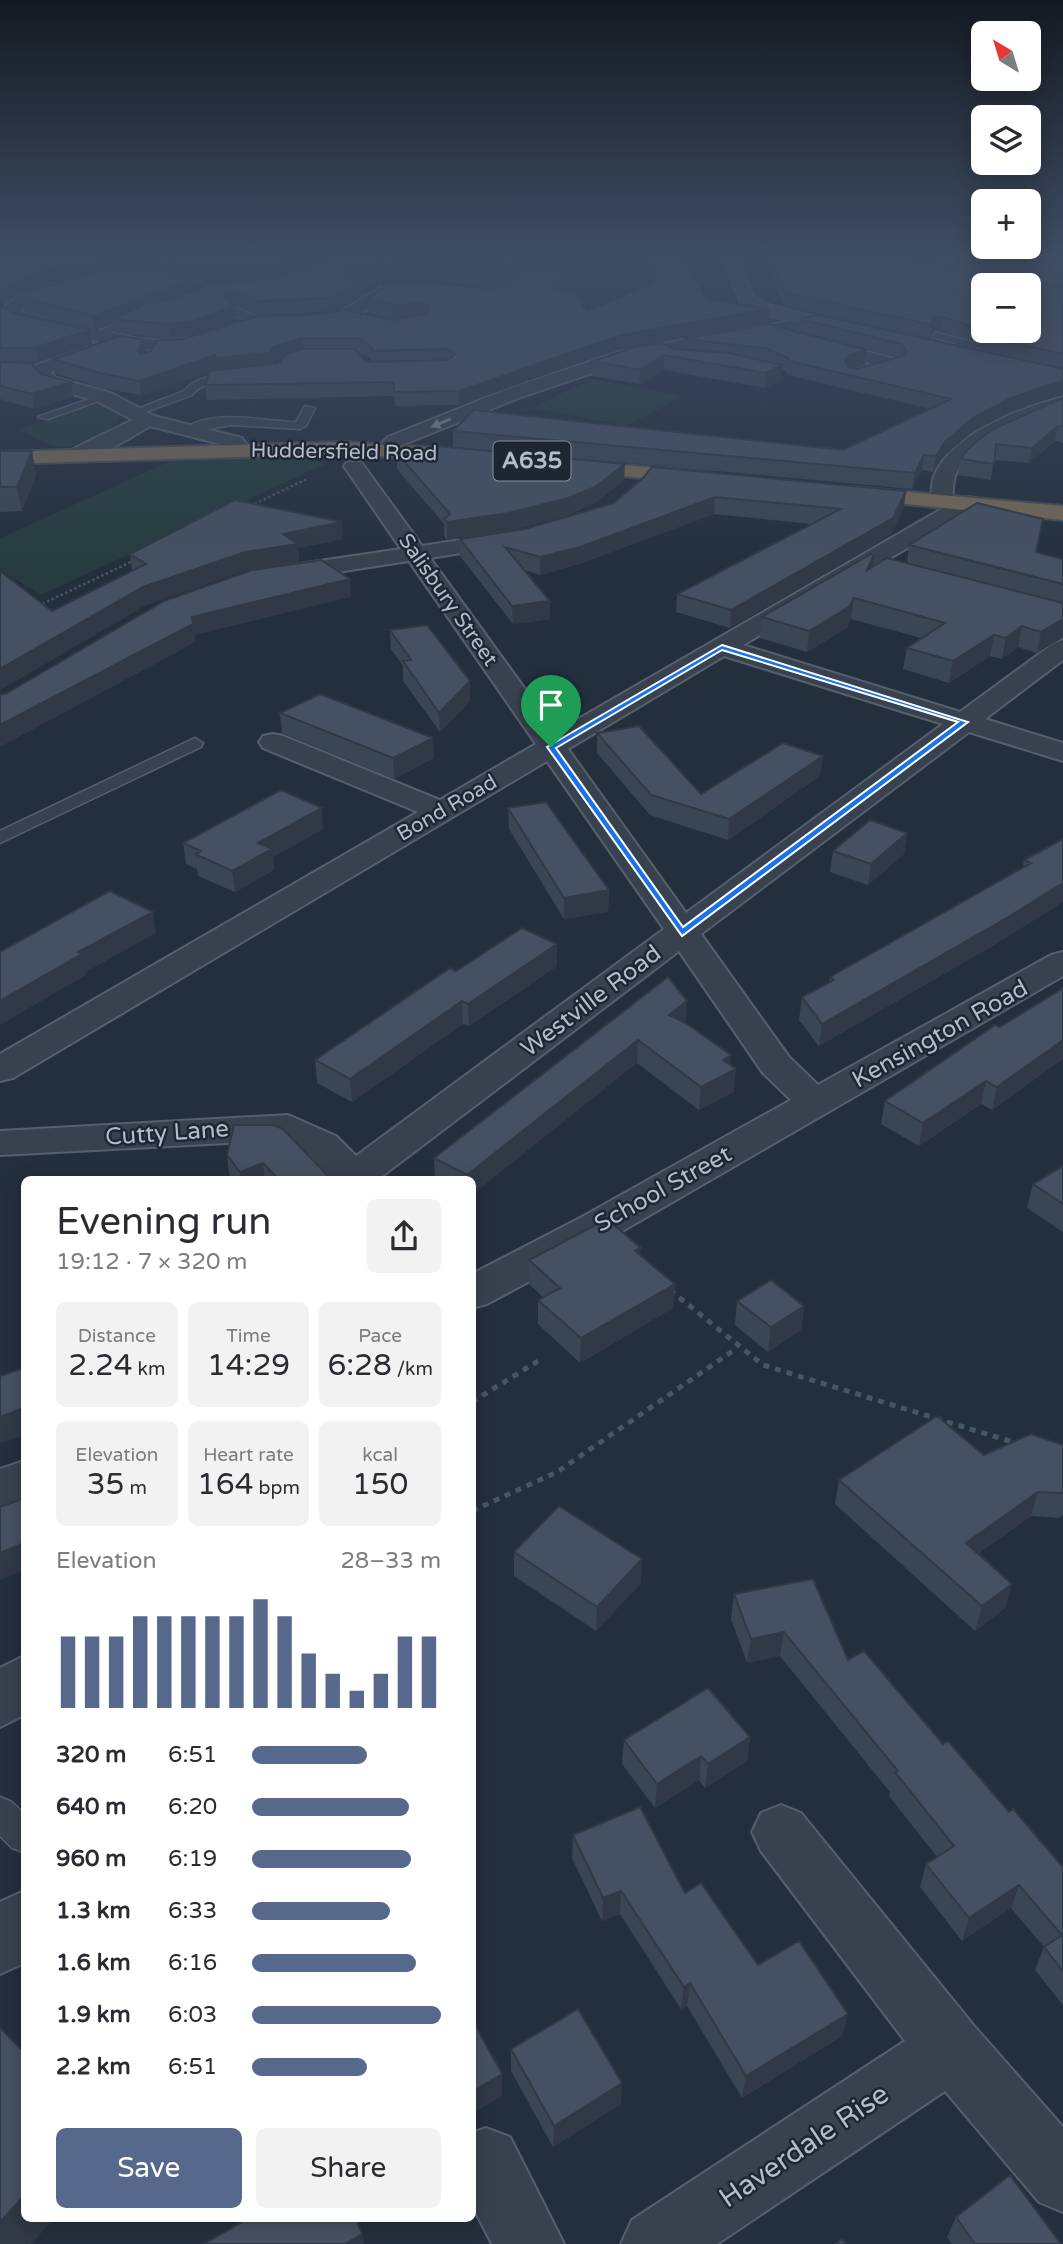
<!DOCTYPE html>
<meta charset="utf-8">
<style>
body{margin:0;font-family:"Varela Round",sans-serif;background:#f2f2f3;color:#2b2b33;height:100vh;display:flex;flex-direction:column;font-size:26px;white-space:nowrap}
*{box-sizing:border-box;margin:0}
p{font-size:23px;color:#7c7c81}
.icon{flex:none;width:38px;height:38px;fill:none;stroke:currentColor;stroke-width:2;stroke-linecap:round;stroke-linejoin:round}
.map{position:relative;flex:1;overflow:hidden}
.details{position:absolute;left:21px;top:1176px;width:455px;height:1046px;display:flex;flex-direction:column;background:#fff;border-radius:10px;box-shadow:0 4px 18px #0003}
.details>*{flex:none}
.needle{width:46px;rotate:322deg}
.buttons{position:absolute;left:971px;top:21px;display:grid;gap:14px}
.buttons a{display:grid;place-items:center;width:70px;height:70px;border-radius:10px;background:#fff;box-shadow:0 4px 18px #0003;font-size:35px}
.pin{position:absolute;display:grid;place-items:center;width:60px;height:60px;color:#fff;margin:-72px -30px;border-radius:50% 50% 50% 0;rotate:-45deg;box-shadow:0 0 7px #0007}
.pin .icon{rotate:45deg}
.round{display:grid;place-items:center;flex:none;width:74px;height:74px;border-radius:10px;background:#f2f2f3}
.head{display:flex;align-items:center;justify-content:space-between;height:119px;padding:0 35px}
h1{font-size:38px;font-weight:600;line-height:52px}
.metrics{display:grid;grid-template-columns:repeat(3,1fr);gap:10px;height:119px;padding:7px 35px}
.metrics div{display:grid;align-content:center;border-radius:10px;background:#f2f2f3;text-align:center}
.metrics b{font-size:30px;font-weight:600}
.metrics small{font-size:19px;font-weight:400}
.metrics p{font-size:19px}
.chart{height:196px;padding:14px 35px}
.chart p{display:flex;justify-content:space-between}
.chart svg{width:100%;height:126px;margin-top:7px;stroke:#56698c;stroke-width:6}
.action{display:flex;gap:14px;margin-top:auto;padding:14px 35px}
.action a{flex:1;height:80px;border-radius:10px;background:#56698c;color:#fff;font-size:28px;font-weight:600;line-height:80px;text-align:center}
.action a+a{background:#f2f2f3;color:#2b2b33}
ul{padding:0 35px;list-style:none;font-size:23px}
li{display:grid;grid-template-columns:112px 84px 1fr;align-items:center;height:52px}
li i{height:18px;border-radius:9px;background:#56698c}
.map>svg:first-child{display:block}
</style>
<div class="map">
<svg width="1063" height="2244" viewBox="0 0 1063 2244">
<rect width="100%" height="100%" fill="#242f3e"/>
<path fill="#263c3f" d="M592 379 684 396 626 426 532 408Z
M99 402 117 414 118 420C109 435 78 448 60 447 48 446 31 435 19 430Z
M269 457H308L325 464 41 595 0 570V538L171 461Z"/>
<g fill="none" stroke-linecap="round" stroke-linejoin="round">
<defs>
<path id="lane" d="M232 306 269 322 264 325 234 316 227 309Z
M142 314 145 319 100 336 91 334Z
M936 332 979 344 980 346 967 356H959V352L967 347 932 337Z
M236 372 241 375 240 377C222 381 204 381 192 395L140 414 130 412 184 391C197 376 218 375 236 372Z
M100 395 110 397 48 419 38 417Z
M305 406 315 408 306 426 300 429 231 425 188 433 182 430C211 408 262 421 296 422Z
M195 738 203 743 201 747 0 843V831Z
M0 1797 12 1802 24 1814V1852L12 1848 0 1836Z"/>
<path id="street" d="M186 254H206L160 273 200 284 251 283 259 288 251 293 200 294 144 279 93 283 27 303 20 312 139 339 162 340 213 335 216 339 213 343C178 351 146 352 111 345L110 351 51 372 56 378 111 393 154 416 242 438 250 450 240 456 233 454 228 446 150 426C129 438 90 465 67 459L64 455C68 450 121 426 133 420L97 401 44 386 31 370 34 366 101 342 18 324 5 317 4 308C26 280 106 276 139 270 155 267 171 259 186 254Z
M377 254H408L401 258 329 271 321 266 329 261Z
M502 254 524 256 519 274 522 286 520 289 489 300 463 298V292L487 290 506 284 503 274 509 258Z
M381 287 389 292 387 295C372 311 311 341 294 324L296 320 340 312Z
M812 317 818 318V326L631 360 521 397 402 445 393 453H379L376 449 388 437 507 389 622 351Z
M816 339 900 360 903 364 900 368 855 381 849 380 846 376 849 372 874 364 810 348 807 344Z
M1063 397V409C1033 421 968 443 955 476 952 484 954 495 951 503L967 497 975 498 978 503 975 508 743 645 960 712 1054 643 1063 640V660L985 719 1063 743V761L969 732 701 934 789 1057 818 1085 1051 955 1063 952V976L612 1237 487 1304 472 1308V1274L582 1217 791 1100 763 1073 679 951 377 1180H333L308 1154 282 1140 0 1155V1131L288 1115 336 1136 356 1156 664 929 547 761 13 1078 0 1081V1054L418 812 263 748 259 742 263 736 273 734 283 736 440 800 536 744 409 561 279 581 271 579 267 574 271 569 279 567 401 549 344 466 347 462H361L422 546 510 532 518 534 521 539 518 544 430 558 556 732 945 507 934 506 931 501C932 492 931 482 935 474 955 432 1021 408 1063 397ZM724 656 943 724 686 913 568 749Z
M24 1461V1499L0 1507V1469Z
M24 1656V1715L0 1727V1668Z
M781 1805 801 1813 974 2026 1063 2127V2212L1039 2202 945 2091 717 2244H621L632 2220 905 2041 761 1851 752 1832 761 1813Z
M24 1891V1963L0 1974V1902Z
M486 2128 510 2137 564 2244H492L472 2205V2133Z"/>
<path id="secondary" d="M722 254H736L754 297 771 306 858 327 860 331 852 336 759 313 741 303Z"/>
<path id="highway" d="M343 442 484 451 494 457 484 463 343 454 0 464V452Z
M572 460 700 472 710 478 700 484 565 470 562 466Z
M854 487 1063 506V520L846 498 843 493 846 488Z"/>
</defs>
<use href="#lane" stroke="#565f6c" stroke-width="3"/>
<use href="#street" stroke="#565f6c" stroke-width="4"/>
<use href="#secondary" stroke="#565f6c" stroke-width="4"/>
<use href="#highway" stroke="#434c59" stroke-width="4"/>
<path stroke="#44595c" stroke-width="2.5" stroke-dasharray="2.5 2.5" stroke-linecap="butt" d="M250 506 309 478
M38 606 135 560"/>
<path stroke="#44595c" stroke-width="5" stroke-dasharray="6 6" stroke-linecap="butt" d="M670 1290 763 1365 1019 1444
M472 1402 538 1361
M472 1511 557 1472 737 1348"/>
<use href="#lane" fill="#38414e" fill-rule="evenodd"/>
<use href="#street" fill="#38414e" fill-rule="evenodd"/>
<use href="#secondary" fill="#465061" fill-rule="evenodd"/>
<use href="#highway" fill="#746855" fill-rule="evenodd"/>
</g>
<path fill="#3b4654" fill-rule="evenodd" d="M0 254H179L144 266 119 270 189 281 191 293 271 279 354 254 345 255 269 278 200 281 168 272 167 260 181 254H379V263L503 269V282L477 286 428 280 354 281 363 283V296L329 311 259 315 234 305 236 319 195 335 171 338 115 333 113 323 95 330 24 311 22 297 71 279 47 283 14 296 2 306 14 313 89 330 92 344 38 362H7L41 374 73 397 34 409 0 399Z
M641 254H679L707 299 768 322 622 348 459 405 395 406 394 396 207 400 205 385 215 371V369L141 395 102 388 55 373 53 359 143 339 145 353 183 339 393 320 409 317 393 318 369 313 368 300 490 289 563 284 559 290 586 312 652 284ZM356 351 370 358 372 362H366ZM283 358 279 363 272 364 274 360Z
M762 254H874L991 275H1000L879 254H1063V286L1039 284 1063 288V368L979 350 980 343 941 331H931L930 339 784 306Z
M800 319 1063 369 1046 399 1008 413 972 432 943 457 933 472 922 470 912 489 453 447V431L843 450 930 409 788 375 787 372 781 369V380L765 388 664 370 639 384 592 376 593 361 674 349 684 350V339L798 332ZM806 334 900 357 856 369 852 368 865 364 866 350Z
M1063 398V443L1055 441 1029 463 994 460 991 480 958 475 961 459Z
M0 451 36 474 22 511 0 512Z
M397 453 624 480 595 503 568 515 509 531 447 540 444 536V524L397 469Z
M644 477 904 507 891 535 730 628 676 612 677 594 812 524 714 514 579 564 540 575 525 570 550 601V619L513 624 460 556V539L525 529 614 503Z
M343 539 298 548 299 562 247 570 146 605 0 690V571L52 611 132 571 130 554Z
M909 545 1037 552 1063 559V638H1062L1037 653 1018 647 1002 659 990 656 949 683 903 669 907 648 921 638 851 619 847 628 807 652 760 638 762 617 873 567 907 563Z
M390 630 470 701 440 732 403 681V666L391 649Z
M280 713 434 758 394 779 282 733Z
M597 733 701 794 820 776 728 840 650 815 597 753Z
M508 808 609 890 608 912 564 919 509 829Z
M323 829 273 857 274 870 235 892 198 876 197 869 186 864 183 843Z
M907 833 904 854 868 885 830 872 833 851Z
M1063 839 1006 938 819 1046 799 1020 802 997 829 982 830 977 1023 867 1024 860Z
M557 944V966L469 1026 463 1024 352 1102 317 1083 315 1060 456 971Z
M668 977 686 1023 730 1065 734 1092 699 1110 637 1063 472 1180H435L434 1158Z
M1063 988V1059L992 1110 981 1104 919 1146 881 1124 885 1101 1000 1027Z
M234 1125 332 1180H230L227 1155Z
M1063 1166V1232L1027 1208 1033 1184Z
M641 1256 675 1284 673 1308 580 1363 538 1324V1300L543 1297 529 1284V1260Z
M737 1301 804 1306 801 1330 768 1352 735 1325Z
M1063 1445V1515L1059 1518 1031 1516 978 1554 1012 1584 1005 1608 975 1631 835 1504 839 1480 984 1455Z
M514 1552 641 1583 596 1631 514 1576Z
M734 1594 848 1660 943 1744 1063 1867V2005L1035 1970 1044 1947 1011 1908 962 1941 920 1887 926 1864 937 1857 889 1796 890 1792 780 1656 747 1663 731 1619Z
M750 1737 747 1761 705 1788 699 1780 655 1808 622 1764 624 1740Z
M573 1835 685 1893 758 1965 848 2014 842 2036 742 2098 687 2006 681 2009 620 1914 602 1921 572 1858Z
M511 2049 621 2104 553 2147 511 2071Z
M956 2217 1061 2244H952L947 2237Z"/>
<path fill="#303945" d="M143 254H179L144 266 47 283 14 296 2 306 4 319 0 293 11 283 45 270Z
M308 254H363L345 255 269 278 267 266Z
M353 268 354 281 363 283V296L329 311 328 298 346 270Z
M503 269V282L477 286V273Z
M563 271V284L552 301V288Z
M189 281 191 294 113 319V323L95 330 93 316Z
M229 290 231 304 223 295Z
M426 303V316L393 318V305Z
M234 306 236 319 195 335 171 338 169 324Z
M769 309 768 322 622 348 459 405V391L622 335Z
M943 317 941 331H931L932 318Z
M89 330 92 344 38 362 35 348Z
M302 338 303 351 274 360 270 368 215 372V369L141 395 139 381 215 355 273 347Z
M143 339 145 352 140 365 138 351Z
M866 350 865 364 848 369 845 360 850 355Z
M664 355V370L639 384 640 370Z
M782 365 781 380 765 388 766 373Z
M1063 381V395L1046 399 1008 413 972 432 943 457 933 472 936 456 945 442 974 417 1011 398 1048 385Z
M71 382 73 397 34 409 32 394Z
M1058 426 1055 441 1029 463 1032 448Z
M32 451 36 474 22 511 17 487Z
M924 455 922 470 912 489 915 473Z
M625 464 624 480 595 503 568 515 509 531 447 540V522Z
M906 491 904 507 891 535 730 628 731 610Z
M715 497 714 514 579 564 540 575V557Z
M342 522 343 539 298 548 299 562 247 570 146 605 0 690V669L143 587 283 534Z
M874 555 872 575 867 570Z
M350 579 351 597 195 635 196 642 0 747V725L192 617Z
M854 598 851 619 847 628 807 652 809 631Z
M550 601V619L513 624 512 606Z
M1063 619 1062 638 1037 653 1041 632Z
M1022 626 1018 647 1002 659 1006 638Z
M994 635 990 656 949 683 953 661Z
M470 681V701L440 732 439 713Z
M433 738 434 758 394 779 393 758Z
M823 756 820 776 728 840 729 819Z
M322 808 323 829 273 857 274 870 235 892 232 871 258 843Z
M907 833 904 854 868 885 871 864Z
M1063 883V902L1006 938 819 1046 822 1024Z
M609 890 608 912 564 919V898Z
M153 912 156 933 86 972V975L0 1025V1001L78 952Z
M557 944V966L469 1026 468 1004Z
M462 1001 463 1024 352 1102 350 1079Z
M687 1001 686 1023 669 1015Z
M638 1040 637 1063 472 1195V1180H467V1175Z
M1063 1040V1059L992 1110 997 1087Z
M731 1055 729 1073 736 1069 734 1092 699 1110 701 1087 723 1060Z
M986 1081 981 1104 919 1146 923 1123Z
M263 1163 265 1180H241L240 1172Z
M641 1248 640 1272 635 1251Z
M675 1284 673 1308 580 1363 581 1338Z
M804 1306 801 1330 768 1352 771 1327Z
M24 1408V1435L0 1443V1417Z
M1038 1492 1031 1516 959 1567 966 1543Z
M24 1543V1570L0 1580V1553Z
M642 1559 641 1583 596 1631 597 1607Z
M1012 1584 1005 1608 975 1631 982 1606Z
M784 1632 780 1656 747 1663 751 1639Z
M750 1737 747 1761 705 1788 708 1764Z
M701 1756 699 1780 655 1808 657 1784Z
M1019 1885 1011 1908 962 1941 969 1918Z
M621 1891 620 1914 602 1921 603 1898Z
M690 1983 687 2006 681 2009 684 1987Z
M848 2014 842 2036 742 2098 746 2076Z
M502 2074V2096L472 2114V2092Z
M622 2083 621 2104 553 2147 554 2126Z
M24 2196V2219H54L31 2244H0V2222Z
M362 2234 364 2244H345Z"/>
<path fill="#455162" stroke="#303945" stroke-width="2" fill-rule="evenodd" d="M0 254H143L45 270 11 283 0 293Z
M181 254H308L267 266 199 269 167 260Z
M358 254H379V263L503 269 477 273 428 267 353 268 346 270V280L363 283 328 298 258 301 229 290 223 295 234 306 193 321 169 324 113 319 150 302 154 304 195 291 207 283 271 279 348 255Z
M646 254H679L707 299 769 309 622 335 459 391 394 392V382L205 385 210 371 279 363 285 355 303 349H354L366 362 448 360 455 354 448 349 373 351 369 344 357 338H302L273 347 269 353 214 358 215 355 139 381 100 373 53 359 120 336 143 339 138 351 141 354 151 351 158 340 183 339 253 317 312 315 345 310 393 320 427 314 429 308 426 303 393 305 368 300 388 284 428 283 490 289 508 284 523 276 524 269 563 271 552 288 576 293 586 312 656 282Z
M768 254H873L991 275H1028L1031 283 1063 288V354L982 336 983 330 943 317 932 318V325L785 293ZM984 285H1029V331H984Z
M950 254H1063V274L1025 270 1016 265Z
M142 269 189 281 93 316 22 297 26 292 92 273Z
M0 293 1 306 14 313 89 330 35 348H0Z
M819 315 1063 369V381L1048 385 1011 398 974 417 945 442 936 456 924 455 915 473 453 431 474 410 843 450 951 399 789 361 788 358 765 348 684 339 768 324 866 350 850 355 845 360 848 367 856 369 903 356 907 352 902 344 800 319Z
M662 343 674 349 729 353 782 365 766 373 664 355 640 370 593 361 632 348Z
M0 362 31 363 41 374 71 382 32 394 0 386Z
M1063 398V427L1058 426 1032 448 996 444 994 464 961 459 967 450 991 430Z
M437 446 625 464 595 487 568 498 509 513 447 522 444 519 450 514 397 453 428 455Z
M0 451H32L17 487H0Z
M652 467 906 491 893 518 731 610 677 594 841 509 715 497 580 547 540 557 505 547 550 601 512 606 460 539 525 529 614 503 644 477Z
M235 500 342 522 283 534 298 544 245 552 143 587 0 669V571L52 611 146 564 130 554Z
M977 503 1043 519 1036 552 1063 559V584L909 545Z
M871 554 874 555 867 570 887 558 1063 603V619L1041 632 1022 626 1006 638 994 635 953 661 907 648 945 623 854 598 849 607 809 631 762 617Z
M321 560 350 579 192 617 193 624 0 725V695L7 693 164 601 252 570Z
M427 625 470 681 439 713 403 661 411 660 390 630Z
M320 694 433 738 393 758 280 713Z
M639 726 701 794 783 743 823 756 729 819 651 795 597 733Z
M281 790 322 808 258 843 272 849 232 871 195 854 201 851 183 843Z
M546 802 609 890 564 898 508 808Z
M870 820 907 833 871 864 833 851Z
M1063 839V883L1010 916 822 1024 802 997 834 980 830 977 1031 863 1024 860Z
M110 891 153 912 78 952 82 954 0 1001V952Z
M522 928 557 944 468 1004 462 1001 350 1079 315 1060 450 968 456 971Z
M668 977 687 1001 669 1015 684 1022 731 1055 723 1060 736 1069 701 1087 638 1040 467 1175 434 1158Z
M1063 988V1040L997 1087 986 1081 923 1123 885 1101 995 1025 1000 1027Z
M234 1125H274L283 1129 332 1180H279L263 1163 240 1172 227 1155Z
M1063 1166V1204L1033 1184Z
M607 1219 641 1248 635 1251 675 1284 581 1338 538 1300 560 1288 529 1260Z
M771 1280 804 1306 771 1327 737 1301Z
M24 1368V1408L0 1417V1376Z
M937 1416 984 1455 1031 1434 1063 1445V1493L1038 1492 966 1543 1012 1584 982 1606 839 1480Z
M24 1498V1543L0 1553V1507Z
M559 1506 642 1559 597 1607 514 1552Z
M813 1579 848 1660 864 1651 943 1744 948 1741 1009 1812 1013 1809 1063 1867V1971L1044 1947 1062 1935 1019 1885 969 1918 926 1864 954 1846 895 1772 898 1771 784 1632 751 1639 734 1594Z
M708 1688 750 1737 708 1764 701 1756 657 1784 624 1740Z
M640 1807 685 1893 701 1883 758 1965 799 1941 848 2014 746 2076 690 1983 684 1987 621 1891 603 1898 573 1835Z
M578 2009 622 2083 554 2126 511 2049Z
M472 2019 502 2074 472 2092Z
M0 2028 24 2052V2196L0 2222Z
M1010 2175 1061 2244H975L956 2217Z
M247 2219H356L362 2234 345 2244H204Z
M842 2239 845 2244H835Z"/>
<defs><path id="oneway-solid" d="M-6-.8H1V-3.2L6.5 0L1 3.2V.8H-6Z" transform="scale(1.75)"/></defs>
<use fill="#7c8592" href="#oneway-solid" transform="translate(441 423) rotate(158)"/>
<linearGradient id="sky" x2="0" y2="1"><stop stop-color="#141a22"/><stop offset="0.45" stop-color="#3f4d63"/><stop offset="1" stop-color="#3f4d63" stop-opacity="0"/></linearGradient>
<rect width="1063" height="568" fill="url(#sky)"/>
<path fill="#1a73e8" stroke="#fff" stroke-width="2" fill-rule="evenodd" d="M722 645 968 722 682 936 547 747ZM722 650 958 722 683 927 556 748Z"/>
<g text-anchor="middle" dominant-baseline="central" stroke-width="5" stroke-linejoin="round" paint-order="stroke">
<g font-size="21" fill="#b4bcc9" stroke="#1d2633">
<text transform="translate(344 452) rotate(1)">Huddersfield Road</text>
<text transform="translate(448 600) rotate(55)">Salisbury Street</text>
<text transform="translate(447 808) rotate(-30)">Bond Road</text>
</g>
<rect fill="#1d2633" stroke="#878f9c" stroke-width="2" x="493.5" y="441.5" width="77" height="39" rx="5"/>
<g font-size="23" font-weight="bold" fill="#b4bcc9">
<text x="532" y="461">A635</text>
</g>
<g font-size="24" fill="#b4bcc9" stroke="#1d2633">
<text transform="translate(591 1001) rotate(-37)">Westville Road</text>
<text transform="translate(940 1034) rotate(-29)">Kensington Road</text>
<text transform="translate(167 1133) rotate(-4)">Cutty Lane</text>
<text transform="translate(663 1189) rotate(-29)">School Street</text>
</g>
<g font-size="28" fill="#b4bcc9" stroke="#1d2633">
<text transform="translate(804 2146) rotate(-34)">Haverdale Rise</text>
</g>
</g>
</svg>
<div class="buttons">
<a><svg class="needle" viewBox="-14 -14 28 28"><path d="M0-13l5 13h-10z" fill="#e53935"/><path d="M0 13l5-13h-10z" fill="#7c7c81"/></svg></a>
<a><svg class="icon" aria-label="layers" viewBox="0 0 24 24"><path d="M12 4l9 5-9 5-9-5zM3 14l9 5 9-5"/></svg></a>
<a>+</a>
<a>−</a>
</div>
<div class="pin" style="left:551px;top:747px;background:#1e9e55"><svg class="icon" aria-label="arrive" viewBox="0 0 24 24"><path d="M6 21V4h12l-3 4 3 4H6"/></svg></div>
<section class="details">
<div class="head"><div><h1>Evening run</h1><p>19:12 · 7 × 320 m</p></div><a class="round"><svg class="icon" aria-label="share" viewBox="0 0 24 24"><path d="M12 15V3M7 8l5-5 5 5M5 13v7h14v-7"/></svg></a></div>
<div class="metrics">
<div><p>Distance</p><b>2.24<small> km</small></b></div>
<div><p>Time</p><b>14:29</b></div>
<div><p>Pace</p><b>6:28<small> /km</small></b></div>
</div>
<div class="metrics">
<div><p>Elevation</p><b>35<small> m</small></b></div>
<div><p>Heart rate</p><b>164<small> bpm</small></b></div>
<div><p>kcal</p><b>150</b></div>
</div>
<div class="chart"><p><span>Elevation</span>28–33 m</p>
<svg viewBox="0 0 160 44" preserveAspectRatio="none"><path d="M5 44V19M15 44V19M25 44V19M35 44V12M45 44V12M55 44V12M65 44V12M75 44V12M85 44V6M95 44V12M105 44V25M115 44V32M125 44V38M135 44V32M145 44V19M155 44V19"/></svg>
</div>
<ul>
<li><b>320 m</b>6:51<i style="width:61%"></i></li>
<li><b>640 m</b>6:20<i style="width:83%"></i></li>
<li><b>960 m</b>6:19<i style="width:84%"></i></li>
<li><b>1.3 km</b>6:33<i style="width:73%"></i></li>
<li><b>1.6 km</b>6:16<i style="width:87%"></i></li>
<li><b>1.9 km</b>6:03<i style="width:100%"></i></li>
<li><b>2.2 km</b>6:51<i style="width:61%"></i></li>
</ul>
<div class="action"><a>Save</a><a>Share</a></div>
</section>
</div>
